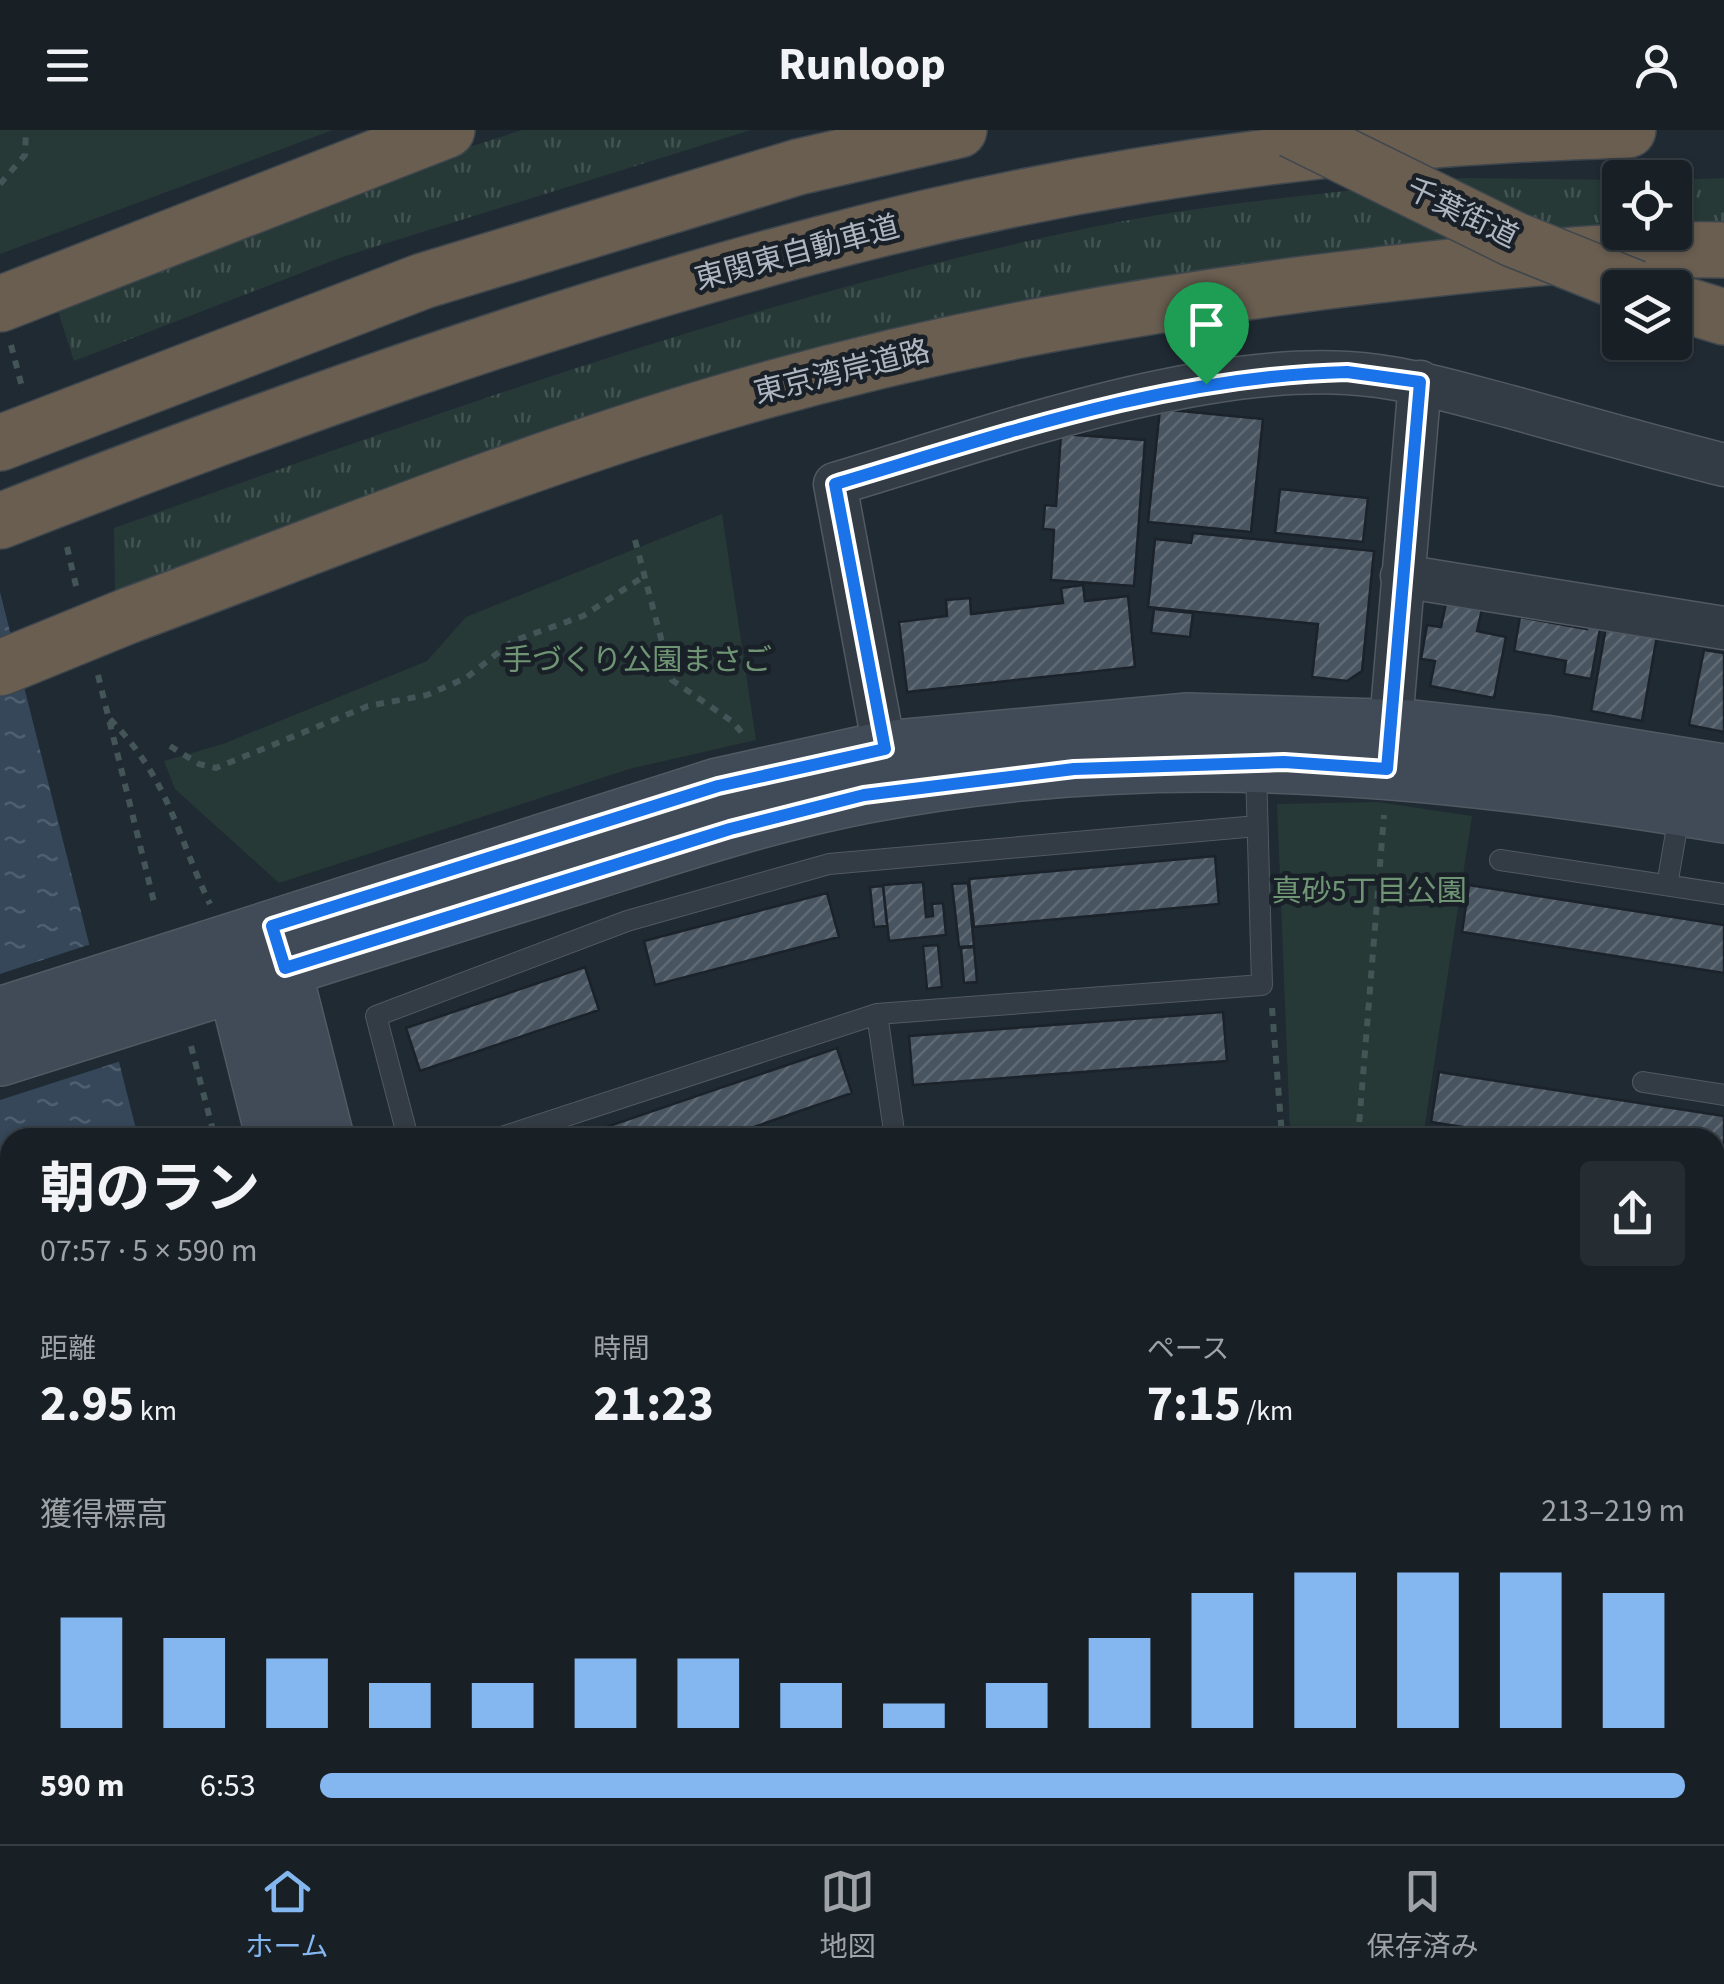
<!DOCTYPE html>
<html lang="ja">
<meta charset="utf-8">
<style>
body{margin:0;font-family:"Source Sans 3","Noto Sans JP",sans-serif;background:#252d32;color:#f1f3f6;height:100vh;display:flex;flex-direction:column;font-size:38px;white-space:nowrap}
*{box-sizing:border-box;margin:0}
p{font-size:32px;color:#9fa3a7}
.icon{flex:none;width:55px;height:55px;fill:none;stroke:currentColor;stroke-width:2;stroke-linecap:round;stroke-linejoin:round}
.map{position:relative;flex:1;overflow:hidden}
.side{position:absolute;left:0px;top:998px;width:1725px;height:718px;display:flex;flex-direction:column;background:#182026;border-radius:30px 30px 0 0;box-shadow:0 2px 8px #0004,0 0 0 2px #363e43}
.side>*{flex:none}
.controls{position:absolute;left:1602px;top:30px;display:grid;gap:20px}
.controls a{display:grid;place-items:center;width:90px;height:90px;border-radius:10px;background:#182026;box-shadow:0 2px 8px #0004,0 0 0 2px #363e43;font-size:50px}
.pin{position:absolute;display:grid;place-items:center;width:85px;height:85px;color:#fff;margin:-102px -42px;border-radius:50% 50% 50% 0;rotate:-45deg;box-shadow:0 0 10px #0007}
.pin .icon{rotate:45deg}
.round{display:grid;place-items:center;flex:none;width:105px;height:105px;border-radius:10px;background:#252d32}
.overview{display:flex;align-items:center;justify-content:space-between;height:170px;padding:0 40px}
h1{font-size:55px;font-weight:700;line-height:75px}
.metrics{display:grid;grid-template-columns:repeat(3,1fr);gap:15px;height:170px;padding:10px 40px}
.metrics div{display:grid;align-content:center}
.metrics b{font-size:50px;font-weight:700}
.metrics small{font-size:28px;font-weight:400}
.metrics p{font-size:28px}
.chart{height:280px;padding:20px 40px}
.chart p{display:flex;justify-content:space-between}
.chart svg{width:100%;height:180px;margin-top:10px;stroke:#84b6ef;stroke-width:6}
ul{padding:0 40px;list-style:none;font-size:32px}
li{display:grid;grid-template-columns:160px 120px 1fr;align-items:center;height:75px}
li i{height:25px;border-radius:12px;background:#84b6ef}
header{display:flex;justify-content:space-between;align-items:center;height:130px;padding:0 40px;background:#182026;font-size:45px;font-weight:700}
.dock{display:flex;justify-content:space-around;align-items:center;height:140px;border-top:2px solid #363e43;background:#182026;font-size:28px;color:#9fa3a7}
.dock a{display:grid;justify-items:center;gap:5px}
.dock .active{color:#84b6ef}
.map>svg:first-child{display:block}
</style>
<header><svg class="icon" aria-label="menu" viewBox="0 0 24 24"><path d="M4 6h16M4 12h16M4 18h16"/></svg>Runloop<svg class="icon" aria-label="person" viewBox="0 0 24 24"><circle cx="12" cy="8" r="4"/><path d="M4 21q1-7 8-7t8 7"/></svg></header>
<div class="map">
<svg width="1724" height="1714" viewBox="0 0 1724 1714">
<defs>
<pattern id="grass-tufts" width="24" height="20" patternUnits="userSpaceOnUse" patternTransform="scale(2.5)"><rect width="24" height="20" fill="#263937"/><path d="M3 7l-1-3M5 7V3M7 7l1-3M15 17l-1-3M17 17v-4M19 17l1-3" fill="none" stroke="#435352"/></pattern>
<pattern id="water-ripples" width="26" height="14" patternUnits="userSpaceOnUse" patternTransform="scale(2.5)"><rect width="26" height="14" fill="#354759"/><path d="M2 4q2-2 4 0t4 0M15 11q2-2 4 0t4 0" fill="none" stroke="#505f6f"/></pattern>
<pattern id="building-hatch" width="6" height="6" patternUnits="userSpaceOnUse" patternTransform="scale(2.5)"><rect width="6" height="6" fill="#48545f"/><path d="M-1 1l2-2M0 6l6-6M5 7l2-2" fill="none" stroke="#606a74"/></pattern>
</defs>
<rect width="100%" height="100%" fill="#202a33"/>
<path fill="url(#grass-tufts)" d="M522 0H751L342 127 74 231 55 172 423 32Z
M1462 48 1620 50V102L1411 121 391 367 115 461 114 398C435 284 754 168 1088 98 1210 72 1338 63 1462 48Z
M1724 48V101L1675 102V50Z"/>
<path fill="#263937" d="M0 0H333L0 124Z
M722 384 756 610 629 639 279 753 175 659 164 631 223 614 427 531 466 487Z
M1378 672 1472 686 1423 1007H1331L1290 1000 1277 674Z"/>
<path fill="url(#water-ripples)" d="M0 462 138 1007 10 1008V1705H266L265 1714H0Z"/>
<path fill="#202a33" d="M94 813 124 930 0 970V844Z"/>
<path fill="url(#building-hatch)" stroke="#1b222a" stroke-width="2.5" d="M1160 279 1263 289 1251 402 1148 392Z
M1061 304 1145 310 1134 456 1051 450 1054 400 1043 399 1045 375 1056 376Z
M1280 359 1368 368 1363 412 1275 403Z
M1193 403 1374 421 1362 541 1347 551 1312 547 1318 494 1148 477 1155 409 1191 413Z
M1083 455 1085 471 1128 466 1135 537 907 562 899 492 947 486 946 470 970 468 971 484 1063 473 1061 458Z
M1446 473 1482 479 1477 501 1506 507 1494 568 1430 556 1435 531 1421 529 1427 495 1441 497Z
M1154 479 1193 483 1190 507 1151 503Z
M1520 487 1587 499 1588 491 1601 493 1591 549 1564 544 1566 531 1514 521Z
M1606 497 1657 506 1642 591 1591 581Z
M1704 520 1724 523V602L1689 595Z
M1215 726 1219 774 974 797 969 749Z
M923 752 926 787 933 786 932 774 943 773 946 805 889 811 883 755Z
M968 753 974 816 959 817 952 754Z
M1469 755 1724 795V843L1462 802Z
M883 756 887 796 874 797 870 757Z
M827 763 839 807 655 855 644 811Z
M938 815 942 857 927 859 923 816Z
M974 817 977 852 964 853 961 818Z
M585 837 599 880 420 941 406 898Z
M1223 882 1227 931 913 955 909 906Z
M837 918 852 963 722 1008H574Z
M1439 942 1724 986V1037L1715 1035V1008H1532L1431 992Z
M1715 1129 1724 1133V1208L1715 1260Z"/>
<g fill="none" stroke-linecap="round" stroke-linejoin="round">
<defs>
<path id="lane" d="M1500 730 1724 764
M1667 755 1680 680
M877 884 895 1008
M1643 952 1724 965
M408 1008 376 886 627 791 829 734 1257 696
M499 1008 877 884 1262 855 1256 639"/>
<path id="street" d="M1402 446 1724 498
M1388 628 1420 252
M890 649 835 354C986 309 1191 234 1347 243 1403 246 1457 263 1511 277 1582 297 1653 317 1724 335
M1715 1357 1724 1359
M996 1714 997 1705
M1548 1714 1549 1705"/>
<path id="secondary" d="M274 803 326 1008
M226 816 274 1008
M0 885 718 656 885 619 1188 591 1284 594 1413 598 1544 613 1724 642
M0 928C181 870 362 813 543 757 650 724 757 686 867 665 1161 609 1433 637 1724 685
M1715 1102 1724 1104
M674 1705 728 1714
M397 1714 398 1705
M446 1714 447 1705"/>
<path id="highway" d="M1675 172 1724 187
M0 174 447 0
M0 313 423 151 798 37 959 0
M0 391C270 286 545 186 825 113 1086 44 1359 7 1628 0
M130 485C326 412 521 332 721 273 937 209 1155 171 1378 145 1492 132 1609 118 1724 120"/>
</defs>
<use href="#lane" stroke="#515962" stroke-width="22"/>
<use href="#street" stroke="#515962" stroke-width="45"/>
<use href="#secondary" stroke="#515962" stroke-width="58"/>
<use href="#highway" stroke="#3e464e" stroke-width="58"/>
<path stroke="#435556" stroke-width="6" stroke-dasharray="8 8" stroke-linecap="butt" d="M0 54 25 25 26 0
M11 215 22 257
M635 410 672 550 733 592 746 608
M67 417 77 460
M98 545 154 772
M110 589C170 651 175 701 210 774
M170 616 199 634 216 638 368 576 427 565 466 548 513 511 583 486 646 445
M1272 878 1282 1006
M191 916 215 1008
M1358 1008 1384 685
M514 1705 568 1714
M1377 1705 1412 1714
M491 1711 506 1705
M315 1714 316 1705"/>
<use href="#lane" stroke="#333b44" stroke-width="20"/>
<use href="#street" stroke="#333b44" stroke-width="42"/>
<use href="#secondary" stroke="#414b57" stroke-width="55"/>
<use href="#highway" stroke="#695e50" stroke-width="55"/>
<defs>
<path id="highway-bridge" d="M1292 0 1513 109 1635 158
M0 538 130 485"/>
</defs>
<use href="#highway-bridge" stroke="#3e464e" stroke-width="58" stroke-linecap="butt"/>
<use href="#highway-bridge" stroke="#695e50" stroke-width="55"/>
</g>
<g fill="none" stroke-linecap="round" stroke-linejoin="round">
<defs>
<path id="route" d="M1347 242 1420 252 1387 639 1284 632 1074 639 864 665 730 699 285 838 272 796 718 656 885 619 835 354C1003 304 1170 246 1347 242Z"/>
</defs>
<use href="#route" stroke="#fff" stroke-width="20"/>
<use href="#route" stroke="#1a73e8" stroke-width="12"/>
</g>
<g text-anchor="middle" dominant-baseline="central" stroke-width="9" stroke-linejoin="round" paint-order="stroke">
<g font-size="30" fill="#adb6c1" stroke="#192028">
<text transform="translate(1462 83) rotate(26)">千葉街道</text>
<text transform="translate(797 123) rotate(-15)">東関東自動車道</text>
<text transform="translate(842 242) rotate(-14)">東京湾岸道路</text>
</g>
<g font-size="30" fill="#6f9574" stroke="#192028">
<text x="637" y="530">手づくり公園まさご</text>
<text x="1369" y="761">真砂5丁目公園</text>
</g>
</g>
</svg>
<div class="controls">
<a><svg class="icon" aria-label="locate" viewBox="0 0 24 24"><circle cx="12" cy="12" r="6"/><path d="M12 2v4M12 18v4M2 12h4M18 12h4"/></svg></a>
<a><svg class="icon" aria-label="layers" viewBox="0 0 24 24"><path d="M12 4l9 5-9 5-9-5zM3 14l9 5 9-5"/></svg></a>
</div>
<div class="pin" style="left:1206px;top:254px;background:#1e9e55"><svg class="icon" aria-label="arrive" viewBox="0 0 24 24"><path d="M6 21V4h12l-3 4 3 4H6"/></svg></div>
<section class="side">
<div class="overview"><div><h1>朝のラン</h1><p>07:57 · 5 × 590 m</p></div><a class="round"><svg class="icon" aria-label="share" viewBox="0 0 24 24"><path d="M12 15V3M7 8l5-5 5 5M5 13v7h14v-7"/></svg></a></div>
<div class="metrics">
<div><p>距離</p><b>2.95<small> km</small></b></div>
<div><p>時間</p><b>21:23</b></div>
<div><p>ペース</p><b>7:15<small> /km</small></b></div>
</div>
<div class="chart"><p><span>獲得標高</span>213–219 m</p>
<svg viewBox="0 0 160 44" preserveAspectRatio="none"><path d="M5 44V17M15 44V22M25 44V27M35 44V33M45 44V33M55 44V27M65 44V27M75 44V33M85 44V38M95 44V33M105 44V22M115 44V11M125 44V6M135 44V6M145 44V6M155 44V11"/></svg>
</div>
<ul>
<li><b>590 m</b>6:53<i style="width:100%"></i></li>
</ul>
</section>
</div>
<nav class="dock">
<a class="active"><svg class="icon" aria-label="home" viewBox="0 0 24 24"><path d="M3 11l9-7 9 7M6 9v11h12V9"/></svg>ホーム</a>
<a><svg class="icon" aria-label="map" viewBox="0 0 24 24"><path d="M3 6l6-2 6 2 6-2v14l-6 2-6-2-6 2zM9 4v14M15 6v14"/></svg>地図</a>
<a><svg class="icon" aria-label="saved" viewBox="0 0 24 24"><path d="M7 4h10v16l-5-4-5 4z"/></svg>保存済み</a>
</nav>
